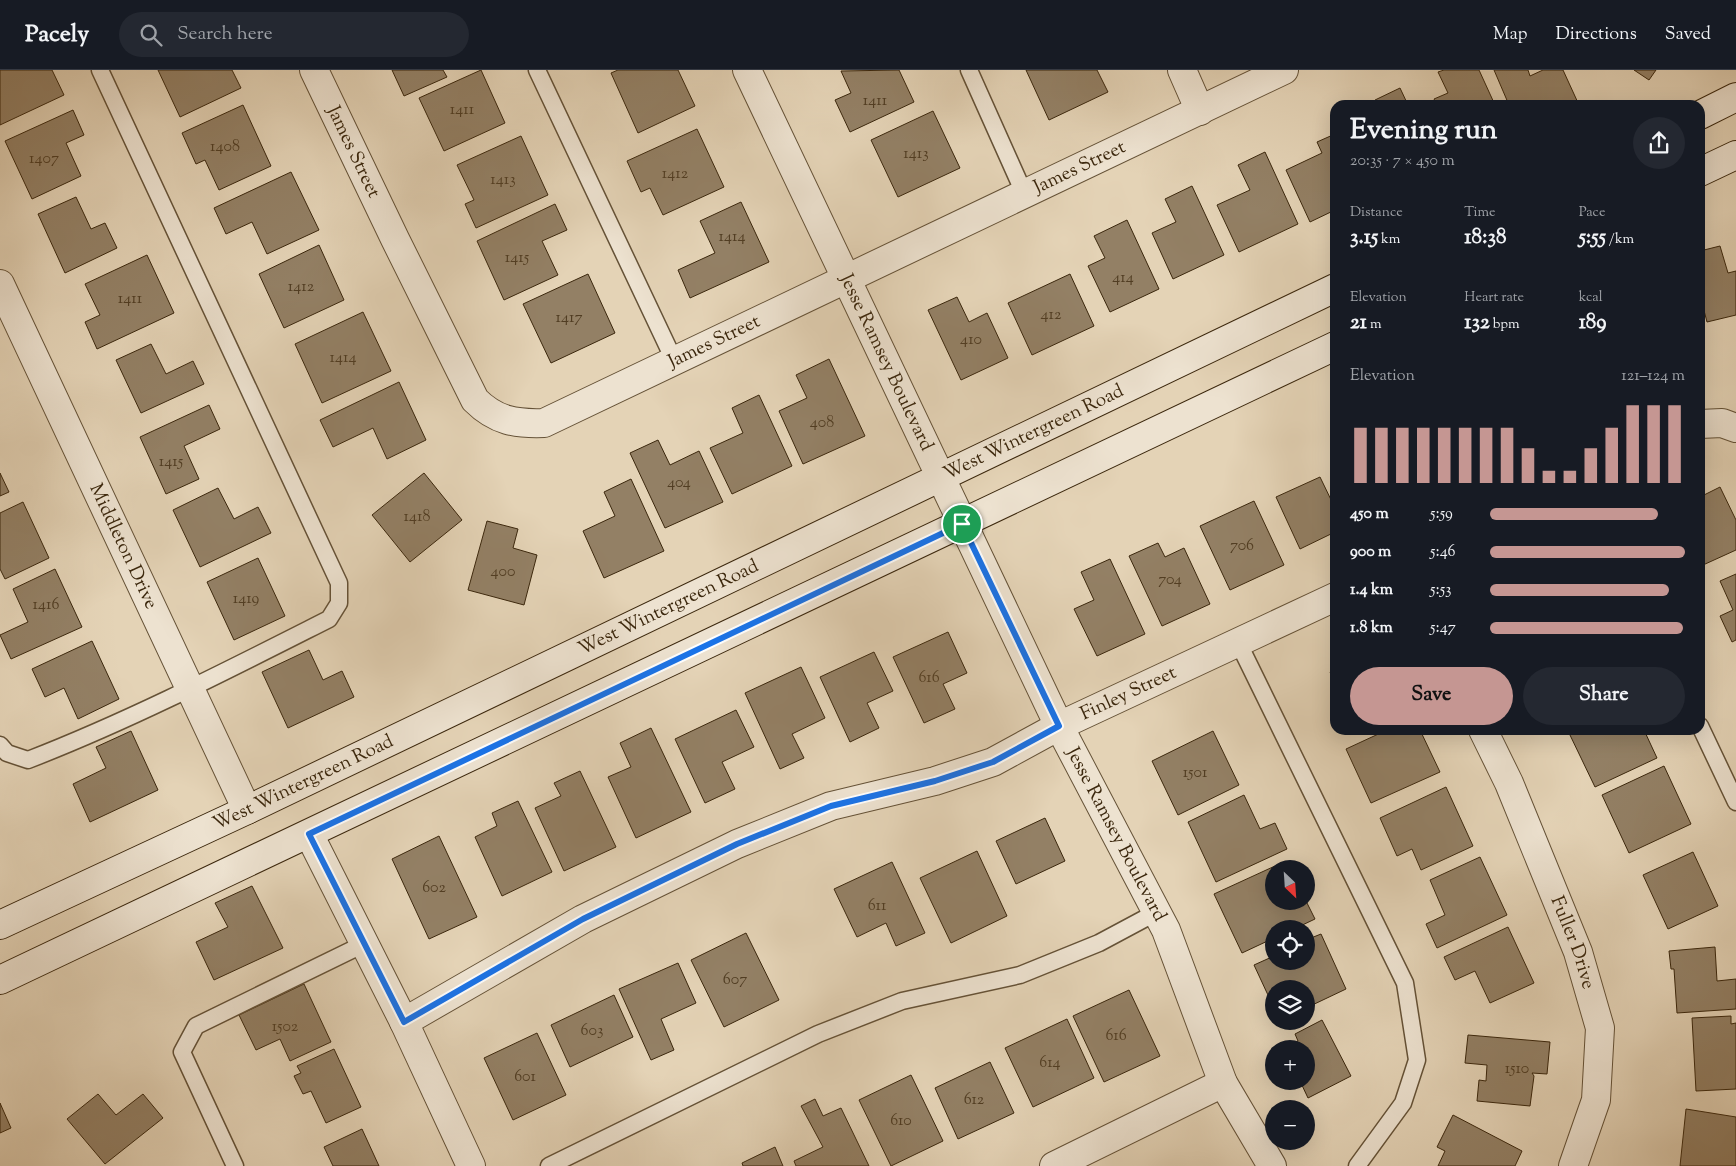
<!DOCTYPE html>
<meta charset="utf-8">
<style>
body{margin:0;font-family:"Sorts Mill Goudy",serif;background:#242831;color:#f1f3f6;height:100vh;display:flex;flex-direction:column;font-size:19px;white-space:nowrap}
*{box-sizing:border-box;margin:0}
p{font-size:16px;color:#9ea1a6}
.icon{flex:none;width:28px;height:28px;fill:none;stroke:currentColor;stroke-width:2;stroke-linecap:round;stroke-linejoin:round}
.map{position:relative;flex:1;overflow:hidden}
.side{position:absolute;left:1330px;top:30px;width:375px;height:635px;display:flex;flex-direction:column;background:#171b24;border-radius:15px;box-shadow:0 5px 20px #0002}
.side>*{flex:none}
.needle{width:32px;rotate:155deg}
.tools{position:absolute;left:1265px;top:790px;display:grid;gap:10px}
.tools a{display:grid;place-items:center;width:50px;height:50px;border-radius:50%;background:#171b24;box-shadow:0 5px 20px #0002;font-size:25px}
.pin{position:absolute;display:grid;place-items:center;width:42px;height:42px;color:#fff;margin:-21px;border:2px solid #fff;border-radius:50%;box-shadow:0 1px 5px #0007}
.round{display:grid;place-items:center;flex:none;width:52px;height:52px;border-radius:26px;background:#242831}
.summary{display:flex;align-items:center;justify-content:space-between;height:85px;padding:0 20px}
h1{font-size:28px;font-weight:800;line-height:38px}
.metrics{display:grid;grid-template-columns:repeat(3,1fr);gap:8px;height:85px;padding:5px 20px}
.metrics div{display:grid;align-content:center}
.metrics b{font-size:21px;font-weight:800}
.metrics small{font-size:14px;font-weight:400}
.metrics p{font-size:14px}
.chart{height:140px;padding:10px 20px}
.chart p{display:flex;justify-content:space-between}
.chart svg{width:100%;height:90px;margin-top:5px;stroke:#c59692;stroke-width:6}
.button{display:flex;gap:10px;margin-top:auto;padding:10px 20px}
.button a{flex:1;height:58px;border-radius:30px;background:#c59692;color:#111;font-size:20px;font-weight:800;line-height:58px;text-align:center}
.button a+a{background:#242831;color:#f1f3f6}
ul{padding:0 20px;list-style:none;font-size:16px}
li{display:grid;grid-template-columns:80px 60px 1fr;align-items:center;height:38px}
li i{height:12px;border-radius:6px;background:#c59692}
header{display:flex;align-items:center;gap:30px;box-sizing:border-box;height:70px;padding:0 25px;background:#171b24;border-bottom:1px solid #363941}
header strong{font-size:24px}
nav{display:flex;gap:28px;margin-inline-start:auto;font-size:18px}
.search{width:350px;height:45px;background:#242831;display:flex;align-items:center;gap:12px;box-sizing:border-box;padding:0 18px;border-radius:28px;color:#9ea1a6;font-size:19px}
.map>svg:first-child{display:block}
</style>
<header>
<strong>Pacely</strong>
<div class="search"><svg class="icon" aria-label="search" viewBox="0 0 24 24"><circle cx="10" cy="10" r="6"/><path d="M15 15l6 6"/></svg>Search here</div>
<nav><a>Map</a><a>Directions</a><a>Saved</a></nav>
</header>
<div class="map">
<svg width="1736" height="1096" viewBox="0 0 1736 1096">
<rect width="100%" height="100%" fill="#e4d3b6"/>
<filter id="stains"><feTurbulence type="fractalNoise" baseFrequency=".004" numOctaves="4"/><feColorMatrix values="0 0 0 0 .2 0 0 0 0 .09 0 0 0 0 .02 0 0 0 .5 -.17"/></filter>
<radialGradient id="worn" r=".72"><stop offset=".6" stop-color="#630" stop-opacity="0"/><stop offset="1" stop-color="#630" stop-opacity=".3"/></radialGradient>
<path fill="#938065" stroke="#3b270d" d="M0 0H52L64 25 0 55Z
M158 0H232L241 18 180 47Z
M392 0H443L447 7 404 26Z
M481 0 505 53 444 81 419 28Z
M618 0H678L695 36 638 63 611 3Z
M899 0 914 32 850 62 835 30 851 23 841 1Z
M1026 0H1097L1108 22 1049 50Z
M1444 0H1479L1495 35H1437L1434 29 1448 23 1438 2Z
M1494 0H1528L1530 6 1543 0H1563L1579 35H1509Z
M1634 0H1656L1649 10Z
M1400 18 1408 35H1377L1375 30Z
M243 35 271 96 219 120 205 90 196 94 182 63Z
M73 40 84 65 66 73 81 106 32 129 5 71Z
M933 41 960 98 898 127 871 70Z
M697 59 724 117 663 145 650 118 641 122 627 91Z
M1335 64V140L1310 152 1286 100 1322 83 1317 72Z
M521 66 548 125 476 158 465 134 474 130 457 95Z
M1265 82 1298 154 1239 182 1217 135 1250 120 1238 95Z
M291 102 319 160 267 184 252 152 226 164 214 138Z
M1192 116 1224 185 1173 209 1152 163 1176 152 1165 129Z
M76 127 91 159 105 153 117 178 65 203 38 144Z
M741 132 769 192 690 228 678 200 715 183 700 151Z
M555 134 567 160 542 171 558 205 504 230 477 171Z
M1127 150 1159 219 1110 242 1088 196 1105 188 1094 166Z
M319 175 344 230 284 258 259 204Z
M1720 176 1728 203 1736 201V245L1707 252 1700 225V181Z
M147 185 174 243 97 279 85 252 100 245 85 214Z
M588 204 615 263 551 293 523 234Z
M1070 204 1094 256 1032 285 1008 233Z
M957 227 969 252 987 243 1008 288 961 310 928 240Z
M363 242 391 301 322 333 295 274Z
M151 274 166 304 193 291 204 314 141 343 116 290Z
M829 289 865 366 803 394 779 341 807 328 796 305Z
M399 312 426 370 387 389 373 358 333 377 320 350Z
M759 325 792 396 732 424 710 378 743 363 732 338Z
M209 335 220 359 184 376 199 409 166 424 140 367Z
M658 370 670 395 699 381 723 432 665 458 630 383Z
M0 403 9 422 0 426Z
M424 403 462 450 410 492 372 445Z
M1320 407 1335 438V462L1300 479 1276 427Z
M631 409 664 481 604 508 583 461 615 446 604 422Z
M1720 417 1736 450V480L1703 495 1700 489V427Z
M218 418 234 449 258 437 271 463 200 497 173 440Z
M1254 431 1284 495 1230 520 1200 456Z
M23 432 49 488 5 509 0 499V443Z
M487 451 518 459 513 478 537 485 524 535 468 520Z
M1158 473 1165 487 1184 478 1210 534 1162 556 1129 486Z
M258 488 285 546 234 570 207 512Z
M1110 489 1145 564 1097 586 1074 539 1094 530 1081 502Z
M55 499 82 557 11 589 0 565 28 552 13 519Z
M1736 504V570L1732 572 1720 546 1733 540 1720 511Z
M948 562 967 603 943 614 955 639 924 653 893 587Z
M92 571 119 629 78 649 64 618 45 627 32 599Z
M309 580 323 610 342 601 354 627 288 658 262 602Z
M874 582 893 621 867 633 879 658 850 672 820 607Z
M801 597 825 648 792 664 804 688 780 699 745 623Z
M1335 599V612L1330 602Z
M736 640 754 677 722 692 735 719 705 733 675 669Z
M651 658 691 742 636 768 608 707 631 697 620 673Z
M1387 660H1420L1440 702 1371 733 1346 679Z
M1576 660H1644L1657 688 1595 717 1569 663Z
M131 661 158 720 90 752 73 714 106 698 96 677Z
M1213 661 1239 715 1178 745 1152 691Z
M1664 696 1691 754 1629 783 1602 725Z
M580 701 616 777 564 801 535 738 561 726 554 713Z
M1446 717 1473 776 1421 800 1412 779 1397 786 1380 748Z
M1244 725 1260 759 1275 753 1287 779 1216 812 1188 752Z
M518 731 552 802 502 826 475 767 497 756 492 743Z
M1045 748 1065 791 1016 814 996 771Z
M439 766 477 847 429 869 392 789Z
M977 781 1007 846 951 873 920 808Z
M1693 782 1718 836 1668 859 1643 805Z
M1480 787 1507 845 1437 878 1426 854 1445 845 1430 810Z
M892 792 925 863 896 876 886 853 857 867 834 819Z
M1275 796 1274 831H1291L1292 834 1306 831 1315 849 1294 859H1274V868L1242 883 1214 824Z
M252 816 283 878 214 910 196 872 228 857 215 833Z
M1508 857 1534 913 1490 933 1475 901 1455 910 1444 887Z
M746 863 779 930 724 957 691 890Z
M1321 864 1346 919 1306 938V919H1274V938L1254 895 1274 886V891H1306V870Z
M1715 877 1717 911 1736 909V939L1677 943 1674 899H1671L1669 881Z
M678 893 696 933 661 949 674 980 651 990 619 919Z
M304 914 331 972 290 991 280 969 256 980 239 945Z
M1129 920 1160 986 1104 1012 1073 946Z
M614 925 633 967 570 997 551 955Z
M1731 946V954L1736 953V1019L1696 1021 1692 948Z
M1067 949 1094 1008 1033 1037 1005 978Z
M1322 950 1351 1006 1308 1028 1300 1011H1306V979H1289L1288 976 1298 971 1295 964Z
M537 963 566 1025 513 1050 484 988Z
M1468 965 1550 972 1547 1004 1532 1003 1534 1006 1530 1036 1477 1031 1479 1010 1486 1011 1487 995 1465 993Z
M334 979 361 1037 326 1053 311 1021 303 1024 294 1006 301 1003 297 996Z
M990 992 1014 1043 958 1069 935 1018Z
M911 1005 943 1071 891 1096 859 1030Z
M98 1024 116 1045 143 1024 163 1048 105 1094 67 1049Z
M815 1029 823 1046 841 1038 869 1096H796L794 1091 823 1077 801 1036Z
M0 1033 11 1058 0 1063Z
M1686 1039 1736 1047V1096H1680Z
M1453 1045 1522 1081 1515 1096H1438L1445 1081 1437 1077Z
M362 1059 379 1096H333L324 1077Z
M775 1077 783 1096H743L742 1093Z"/>
<g fill="none" stroke-linecap="round" stroke-linejoin="round">
<defs>
<path id="lane" d="M537 0 674 290
M969 0 1024 123
M1238 572 1405 913 1417 990 1403 1033 1357 1096
M1700 656 1736 732
M0 675 7 683 28 690C131 650 230 599 329 549L339 533V513L100 0
M235 1096 182 982 196 956 366 873
M549 1096 818 964 902 931 1020 905 1099 873 1157 842"/>
<g id="street">
<path id="s1" d="M314 0 395 169 475 330C496 351 516 354 544 353L1284 0"/>
<path id="s2" d="M747 0 1059 656 1166 860 1223 1013 1272 1096"/>
<path d="M1182 0 1200 41"/>
<path id="s3" d="M0 214 247 740"/>
<path d="M1700 354 1722 353 1736 358"/>
<path id="s4" d="M1483 660 1509 713 1578 882 1600 958 1596 1030 1573 1096"/>
<path d="M309 764 404 952 471 1096"/>
<path id="s5" d="M404 952 583 849 737 774 831 736 935 711 993 692 1059 656 1335 527"/>
<path d="M1054 1096 1223 1013"/>
</g>
<g id="secondary">
<path d="M1700 45 1736 27"/>
<path d="M1700 102 1736 85"/>
<path id="s6" d="M0 855 247 740 1335 218"/>
<path d="M0 910 1335 276"/>
</g>
</defs>
<use href="#lane" stroke="#655237" stroke-width="19"/>
<use href="#street" stroke="#655237" stroke-width="30"/>
<use href="#secondary" stroke="#3b270d" stroke-width="30"/>
<use href="#lane" stroke="#ede2d0" stroke-width="16"/>
<use href="#street" stroke="#ede2d0" stroke-width="28"/>
<use href="#secondary" stroke="#ede2d0" stroke-width="28"/>
</g>
<g fill="none" stroke-linecap="round" stroke-linejoin="round">
<defs>
<path id="route" d="M962 454 1059 656 993 692 935 711 831 736 737 774 583 849 404 952 309 764Z"/>
</defs>
<use href="#route" stroke="#fff" stroke-width="10"/>
<use href="#route" stroke="#1a73e8" stroke-width="6"/>
</g>
<g text-anchor="middle" dominant-baseline="central" stroke-width="4" stroke-linejoin="round" paint-order="stroke">
<g font-size="16" fill="#513d23">
<text x="875" y="31">1411</text>
<text x="462" y="40">1411</text>
<text x="225" y="77">1408</text>
<text x="916" y="84">1413</text>
<text x="44" y="89">1407</text>
<text x="675" y="104">1412</text>
<text x="503" y="110">1413</text>
<text x="732" y="167">1414</text>
<text x="517" y="188">1415</text>
<text x="1123" y="208">414</text>
<text x="301" y="217">1412</text>
<text x="130" y="229">1411</text>
<text x="1051" y="245">412</text>
<text x="569" y="248">1417</text>
<text x="971" y="270">410</text>
<text x="343" y="288">1414</text>
<text x="822" y="353">408</text>
<text x="171" y="392">1415</text>
<text x="679" y="413">404</text>
<text x="417" y="447">1418</text>
<text x="1242" y="476">706</text>
<text x="503" y="502">400</text>
<text x="1170" y="510">704</text>
<text x="246" y="529">1419</text>
<text x="46" y="535">1416</text>
<text x="929" y="608">616</text>
<text x="1195" y="703">1501</text>
<text x="434" y="818">602</text>
<text x="877" y="836">611</text>
<text x="735" y="910">607</text>
<text x="285" y="957">1502</text>
<text x="592" y="961">603</text>
<text x="1116" y="966">616</text>
<text x="1050" y="993">614</text>
<text x="1517" y="999">1510</text>
<text x="525" y="1007">601</text>
<text x="974" y="1030">612</text>
<text x="901" y="1051">610</text>
</g>
<g font-size="19" fill="#3b270d" stroke="#ede2d0">
<text stroke="none"><textPath href="#s1" startOffset="91">James Street</textPath></text>
<text stroke="none"><textPath href="#s1" startOffset="1036">James Street</textPath></text>
<text stroke="none"><textPath href="#s1" startOffset="631">James Street</textPath></text>
<text stroke="none"><textPath href="#s2" startOffset="324">Jesse Ramsey Boulevard</textPath></text>
<text stroke="none"><textPath href="#s6" startOffset="1145">West Wintergreen Road</textPath></text>
<text stroke="none"><textPath href="#s3" startOffset="290">Middleton Drive</textPath></text>
<text stroke="none"><textPath href="#s6" startOffset="740">West Wintergreen Road</textPath></text>
<text stroke="none"><textPath href="#s5" startOffset="799">Finley Street</textPath></text>
<text stroke="none"><textPath href="#s6" startOffset="335">West Wintergreen Road</textPath></text>
<text stroke="none"><textPath href="#s2" startOffset="849">Jesse Ramsey Boulevard</textPath></text>
<text stroke="none"><textPath href="#s4" startOffset="231">Fuller Drive</textPath></text>
</g>
</g>
<rect width="100%" height="100%" filter="url(#stains)"/>
<rect width="100%" height="100%" fill="url(#worn)"/>
</svg>
<div class="tools">
<a><svg class="needle" viewBox="-14 -14 28 28"><path d="M0-13l5 13h-10z" fill="#e53935"/><path d="M0 13l5-13h-10z" fill="#9ea1a6"/></svg></a>
<a><svg class="icon" aria-label="locate" viewBox="0 0 24 24"><circle cx="12" cy="12" r="6"/><path d="M12 2v4M12 18v4M2 12h4M18 12h4"/></svg></a>
<a><svg class="icon" aria-label="layers" viewBox="0 0 24 24"><path d="M12 4l9 5-9 5-9-5zM3 14l9 5 9-5"/></svg></a>
<a>+</a>
<a>−</a>
</div>
<div class="pin" style="left:962px;top:454px;background:#1e9e55"><svg class="icon" aria-label="arrive" viewBox="0 0 24 24"><path d="M6 21V4h12l-3 4 3 4H6"/></svg></div>
<section class="side">
<div class="summary"><div><h1>Evening run</h1><p>20:35 · 7 × 450 m</p></div><a class="round"><svg class="icon" aria-label="share" viewBox="0 0 24 24"><path d="M12 15V3M7 8l5-5 5 5M5 13v7h14v-7"/></svg></a></div>
<div class="metrics">
<div><p>Distance</p><b>3.15<small> km</small></b></div>
<div><p>Time</p><b>18:38</b></div>
<div><p>Pace</p><b>5:55<small> /km</small></b></div>
</div>
<div class="metrics">
<div><p>Elevation</p><b>21<small> m</small></b></div>
<div><p>Heart rate</p><b>132<small> bpm</small></b></div>
<div><p>kcal</p><b>189</b></div>
</div>
<div class="chart"><p><span>Elevation</span>121–124 m</p>
<svg viewBox="0 0 160 44" preserveAspectRatio="none"><path d="M5 44V17M15 44V17M25 44V17M35 44V17M45 44V17M55 44V17M65 44V17M75 44V17M85 44V27M95 44V38M105 44V38M115 44V27M125 44V17M135 44V6M145 44V6M155 44V6"/></svg>
</div>
<ul>
<li><b>450 m</b>5:59<i style="width:86%"></i></li>
<li><b>900 m</b>5:46<i style="width:100%"></i></li>
<li><b>1.4 km</b>5:53<i style="width:92%"></i></li>
<li><b>1.8 km</b>5:47<i style="width:99%"></i></li>
</ul>
<div class="button"><a>Save</a><a>Share</a></div>
</section>
</div>
